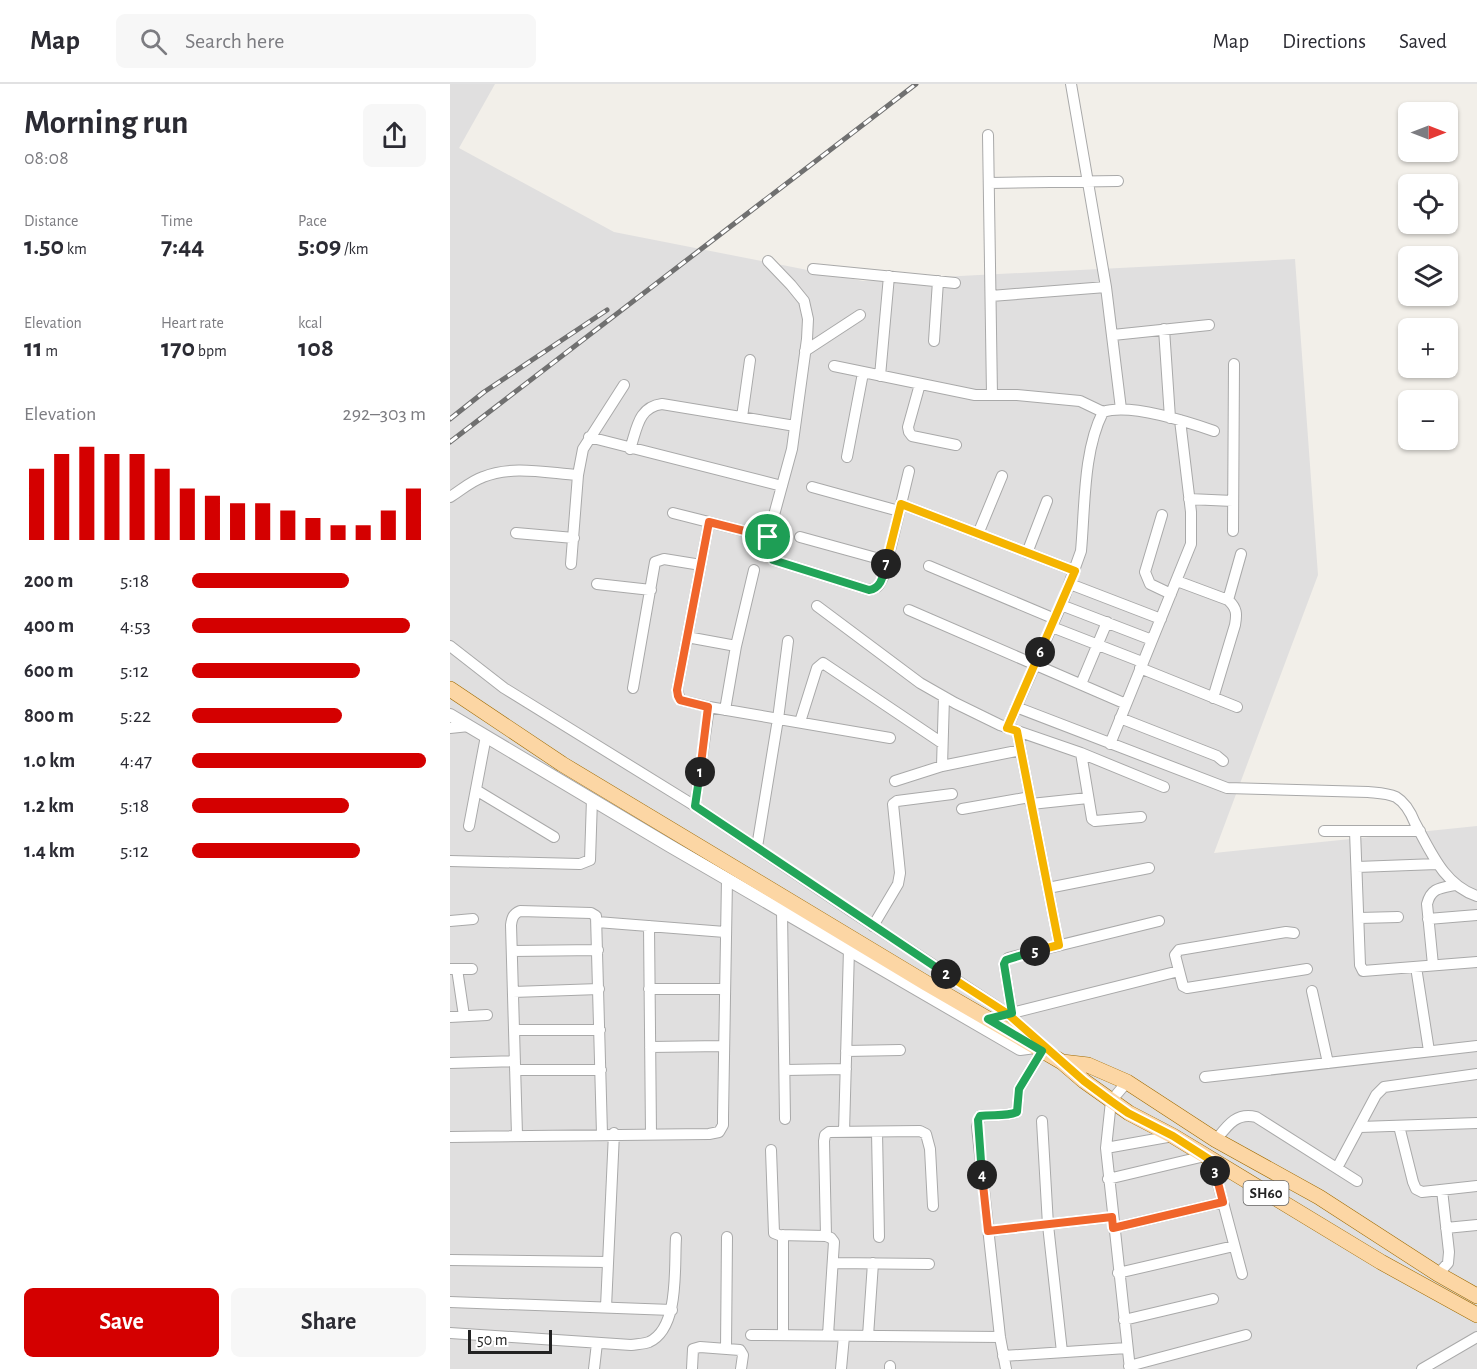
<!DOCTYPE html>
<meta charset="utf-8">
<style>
body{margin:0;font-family:"Alegreya Sans",sans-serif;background:#f7f7f7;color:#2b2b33;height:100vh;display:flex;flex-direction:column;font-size:22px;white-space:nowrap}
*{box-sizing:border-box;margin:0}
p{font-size:20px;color:#7c7c81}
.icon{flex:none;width:33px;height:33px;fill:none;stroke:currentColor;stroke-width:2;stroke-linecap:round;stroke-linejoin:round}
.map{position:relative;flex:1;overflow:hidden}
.side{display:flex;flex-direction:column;background:#fff;width:450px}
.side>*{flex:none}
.needle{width:39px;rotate:90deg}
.tools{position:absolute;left:948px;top:18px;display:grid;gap:12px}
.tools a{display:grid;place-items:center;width:60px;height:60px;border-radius:9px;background:#fff;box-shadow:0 2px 4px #0004;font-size:30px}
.scale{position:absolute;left:18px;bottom:15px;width:84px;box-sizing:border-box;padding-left:6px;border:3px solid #222;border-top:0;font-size:16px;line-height:21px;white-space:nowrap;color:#222;-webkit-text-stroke:4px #fff;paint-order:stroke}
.pin{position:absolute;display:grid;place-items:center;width:51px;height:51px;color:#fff;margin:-26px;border:3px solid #fff;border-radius:50%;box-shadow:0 2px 6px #0007}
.km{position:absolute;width:30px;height:30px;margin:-15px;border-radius:50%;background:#222;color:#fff;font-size:16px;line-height:30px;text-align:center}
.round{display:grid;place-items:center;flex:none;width:63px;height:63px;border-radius:9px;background:#f7f7f7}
.summary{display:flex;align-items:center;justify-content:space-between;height:102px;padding:0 24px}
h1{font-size:33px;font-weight:600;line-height:45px}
.figures{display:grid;grid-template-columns:repeat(3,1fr);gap:9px;height:102px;padding:6px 24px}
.figures div{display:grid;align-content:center}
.figures b{font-size:26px;font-weight:600}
.figures small{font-size:16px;font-weight:400}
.figures p{font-size:16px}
.chart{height:168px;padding:12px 24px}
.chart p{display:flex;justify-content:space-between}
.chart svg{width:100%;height:108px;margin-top:6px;stroke:#d40000;stroke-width:6}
.primary-button{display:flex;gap:12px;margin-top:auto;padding:12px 24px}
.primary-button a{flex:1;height:69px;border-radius:9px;background:#d40000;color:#fff;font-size:24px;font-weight:600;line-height:69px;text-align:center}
.primary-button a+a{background:#f7f7f7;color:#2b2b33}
ul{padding:0 24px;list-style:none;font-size:20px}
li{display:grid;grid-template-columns:96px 72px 1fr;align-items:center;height:45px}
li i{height:15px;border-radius:8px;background:#d40000}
header{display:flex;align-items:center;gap:36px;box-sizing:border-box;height:84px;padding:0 30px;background:#fff;border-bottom:2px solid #e1e1e2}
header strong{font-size:28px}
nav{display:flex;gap:33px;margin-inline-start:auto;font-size:21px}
.search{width:420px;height:54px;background:#f7f7f7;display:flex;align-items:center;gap:15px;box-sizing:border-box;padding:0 21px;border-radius:9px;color:#7c7c81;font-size:22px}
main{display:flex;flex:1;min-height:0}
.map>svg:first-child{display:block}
</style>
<header>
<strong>Map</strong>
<div class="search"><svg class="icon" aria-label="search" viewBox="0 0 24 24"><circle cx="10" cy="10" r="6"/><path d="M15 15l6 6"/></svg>Search here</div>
<nav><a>Map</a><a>Directions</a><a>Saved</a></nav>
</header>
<main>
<section class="side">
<div class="summary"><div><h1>Morning run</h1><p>08:08</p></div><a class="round"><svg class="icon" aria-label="share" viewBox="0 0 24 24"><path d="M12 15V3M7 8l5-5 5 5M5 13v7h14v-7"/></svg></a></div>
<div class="figures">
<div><p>Distance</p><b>1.50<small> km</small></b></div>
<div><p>Time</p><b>7:44</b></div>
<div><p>Pace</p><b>5:09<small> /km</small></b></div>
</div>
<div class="figures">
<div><p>Elevation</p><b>11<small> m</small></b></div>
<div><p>Heart rate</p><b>170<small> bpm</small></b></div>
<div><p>kcal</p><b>108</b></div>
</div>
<div class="chart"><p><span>Elevation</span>292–303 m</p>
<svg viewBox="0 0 160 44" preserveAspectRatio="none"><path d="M5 44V15M15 44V9M25 44V6M35 44V9M45 44V9M55 44V15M65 44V23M75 44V26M85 44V29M95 44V29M105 44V32M115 44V35M125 44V38M135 44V38M145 44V32M155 44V23"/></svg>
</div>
<ul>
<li><b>200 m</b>5:18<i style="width:67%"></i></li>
<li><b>400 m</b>4:53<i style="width:93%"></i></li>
<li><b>600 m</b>5:12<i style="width:72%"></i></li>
<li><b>800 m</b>5:22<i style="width:64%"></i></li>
<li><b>1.0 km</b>4:47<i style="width:100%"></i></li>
<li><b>1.2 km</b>5:18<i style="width:67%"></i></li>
<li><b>1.4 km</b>5:12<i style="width:72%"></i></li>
</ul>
<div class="primary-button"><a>Save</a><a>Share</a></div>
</section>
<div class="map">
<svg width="1027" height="1285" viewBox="0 0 1027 1285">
<rect width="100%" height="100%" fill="#f2efe9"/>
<path fill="#e0dfdf" d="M0 0H45L9 64 164 148 413 197 845 175 868 491 764 769 1027 742V1285H0Z"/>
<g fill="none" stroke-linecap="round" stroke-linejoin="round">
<defs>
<path id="minor" d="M621 0 656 203 671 325
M538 51 542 311
M539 99 668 97
M318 177 341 201 354 217 358 235 357 255 342 365 318 453C317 463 316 468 323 476L419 506C429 504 430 500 434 491L459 387
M363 185 505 199
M541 212 656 203
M714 245 720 334
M663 251 759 241
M484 257 488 197
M355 267 410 231
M384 282 525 311H567L630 317 653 328
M430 292 439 192
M470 300 458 343 459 348 462 352 506 361
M292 333 300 276
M139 353 332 402
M180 365C187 345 188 323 212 320L345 342
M397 373 413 289
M362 403 449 427
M0 413C10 407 21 397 33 393 62 381 97 389 128 391
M739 415 783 417
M451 420 625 487
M223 429 318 453
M712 431 695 488 700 500 721 510
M259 438 227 606 230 616 259 623 440 654
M783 447 784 280
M66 449 124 454
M528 450 552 392
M350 453 437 477
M577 469 597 417
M121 480 128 391 133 365 174 301
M479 482 605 535
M727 497 778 516C787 524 787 530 785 541L763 614
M147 500 201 506
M620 500 711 535
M778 516 791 470
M611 521 702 556
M367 522 470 599 505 619 550 641 631 669 714 703
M459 526 676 620
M602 543 692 578
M237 553 286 562
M0 562 54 604 245 722 404 829 558 930 594 962
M690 584 787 623
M631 600 657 538
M183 604 205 478 214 475 251 481
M566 623 777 704 918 708C928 709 937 709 946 713 956 719 961 729 965 739 981 768 994 801 1027 812
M275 626 286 562 304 486
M670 634 767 672 773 677
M350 638 367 584 373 579 492 659
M0 644 19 642
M557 644 613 517 631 467C635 424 633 367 653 328 679 319 738 338 764 347
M567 647 609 861
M660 660 741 460V428L730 336
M631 669 642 735 645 737 691 733
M492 682 494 613
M445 697 492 682 571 666
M26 706 104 753
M581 720 638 714
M245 722 259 623
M512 725 580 713
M19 742 36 652
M874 747H970
M905 747 910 881 913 887 1027 878
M307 763 328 635 338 557
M0 777 130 780 140 776 142 715
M907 783 987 780
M598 804 699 784
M332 827 335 1035
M909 834 948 833
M978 835 1027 831
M0 837 23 835
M147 838 275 848
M199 842 201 1050
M423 842 448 800 450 789 443 720 447 717 502 710
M844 849 836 848 729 866 725 871 733 902 737 904 857 885
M62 867 148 866
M983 881 977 820C981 804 990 804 1005 801
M966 883 979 967
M0 885H22
M7 885 14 932
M199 905H274
M862 907 878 979
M63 908 149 905
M562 929 554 880 558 874 709 837
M558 930 729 887
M0 933 37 931
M64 946H150
M200 963 273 962
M396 967 450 966
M0 979 65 977
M65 986H151
M335 986 396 985
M755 993 1027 962
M677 998 661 1017 656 1064 680 1285
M592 1037 598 1141 612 1268
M949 1042 963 1098 966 1105 972 1108 1027 1102
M910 1043 1027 1039
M394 1048 399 865
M427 1048 429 1153
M67 1051 61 841C62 834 63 830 70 827L141 829 146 832 152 1050
M0 1053 259 1050 269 1048 273 1041V1033L277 795
M766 1056C777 1042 786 1028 806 1033L907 1097
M656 1064 723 1052
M321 1066 324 1149 329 1151 376 1152 381 1154 384 1158 378 1251
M762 1077 792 1190
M887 1084 926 1011 934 1003 1027 990
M658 1095 755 1072
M663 1144 773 1118
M996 1144 1027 1141
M539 1147 662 1133
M376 1152 374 1057 375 1051 379 1048 470 1047 476 1050 480 1065 483 1122
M0 1176 158 1178
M383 1179 479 1180
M668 1189 784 1162
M988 1190 998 1179 999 1168 992 1106
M0 1218 222 1226
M156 1223 164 1049
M674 1236 763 1215
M0 1249 181 1261C187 1260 194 1260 199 1258 230 1244 224 1182 226 1154
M301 1251 550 1253
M333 1251V1151
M418 1252 423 1179
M276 1265 277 1153
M553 1272 677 1264
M679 1282 796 1251
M144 1285 147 1259
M242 1285 243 1265 250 1263 290 1266 293 1271 291 1285
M391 1285 394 1252
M440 1285V1282
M556 1285 550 1253 527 1043 530 1032C542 1030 556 1033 567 1028L569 1005 592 967
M972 1285 1027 1253"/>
<path id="tertiary" d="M0 631 220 762 570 965 585 963"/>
<path id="primary" d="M0 605 112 680 476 899 612 978 634 997 679 1029 723 1052 931 1178 1027 1231
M612 978 638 981 677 998 766 1056 869 1113 988 1190 1027 1212"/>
</defs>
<use href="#minor" stroke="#a9a9a9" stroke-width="12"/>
<use href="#tertiary" stroke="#a9a9a9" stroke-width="14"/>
<use href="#primary" stroke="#a06b00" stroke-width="16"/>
<use href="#minor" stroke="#fff" stroke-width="10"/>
<use href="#tertiary" stroke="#fff" stroke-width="12"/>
<use href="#primary" stroke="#fcd6a4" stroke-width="15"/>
<defs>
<path id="rail" d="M0 335 34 308 157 226
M0 358 466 0"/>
</defs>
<use href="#rail" stroke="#707070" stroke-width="5"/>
<use href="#rail" stroke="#fff" stroke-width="3" stroke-dasharray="9" stroke-linecap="butt"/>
</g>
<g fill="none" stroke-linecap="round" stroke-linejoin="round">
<defs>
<path id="split-1" d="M250 688 258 623 230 616 228 612 227 606 259 438 318 453"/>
<path id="split-2" d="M250 688 245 722 496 890"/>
<path id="split-3" d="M496 890 558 930 634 997 661 1017 678 1029 723 1052 762 1077 765 1087"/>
<path id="split-4" d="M532 1091 538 1147 662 1133 663 1144 773 1118 765 1087"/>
<path id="split-5" d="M532 1091 528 1036 530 1032C542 1030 556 1033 567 1028L569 1005 592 967 538 935 562 929 554 880 556 876 585 867"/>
<path id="split-6" d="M585 867 609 861 567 647 557 644 590 568"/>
<path id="split-7" d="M436 480 451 420 625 487 590 568"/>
<path id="split-8" d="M318 453 316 465 323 476 419 506C432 504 433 491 436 480"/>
</defs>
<use href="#split-1" stroke="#fff" stroke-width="12"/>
<use href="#split-2" stroke="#fff" stroke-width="12"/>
<use href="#split-3" stroke="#fff" stroke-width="12"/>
<use href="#split-4" stroke="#fff" stroke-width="12"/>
<use href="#split-5" stroke="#fff" stroke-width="12"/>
<use href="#split-6" stroke="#fff" stroke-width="12"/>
<use href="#split-7" stroke="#fff" stroke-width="12"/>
<use href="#split-8" stroke="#fff" stroke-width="12"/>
<use href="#split-1" stroke="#f0652b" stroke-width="8"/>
<use href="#split-2" stroke="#22a559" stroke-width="8"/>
<use href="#split-3" stroke="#f5b400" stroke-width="8"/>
<use href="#split-4" stroke="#f0652b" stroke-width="8"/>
<use href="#split-5" stroke="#22a559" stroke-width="8"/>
<use href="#split-6" stroke="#f5b400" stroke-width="8"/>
<use href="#split-7" stroke="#f5b400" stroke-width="8"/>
<use href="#split-8" stroke="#22a559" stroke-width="8"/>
</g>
<g text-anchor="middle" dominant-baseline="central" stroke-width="5" stroke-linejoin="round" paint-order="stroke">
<rect fill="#fff" stroke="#646464" stroke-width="1.5" x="793.5" y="1097" width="45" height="24" rx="4.5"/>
<g font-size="15" font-weight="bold" fill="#222">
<text x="816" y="1109">SH60</text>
</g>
</g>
</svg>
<div class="tools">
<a><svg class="needle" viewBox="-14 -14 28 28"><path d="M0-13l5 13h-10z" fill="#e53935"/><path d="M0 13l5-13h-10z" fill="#7c7c81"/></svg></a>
<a><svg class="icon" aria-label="locate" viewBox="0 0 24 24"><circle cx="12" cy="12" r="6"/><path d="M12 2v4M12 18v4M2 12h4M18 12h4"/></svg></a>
<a><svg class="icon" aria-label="layers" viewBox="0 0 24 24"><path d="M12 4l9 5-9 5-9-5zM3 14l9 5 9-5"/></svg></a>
<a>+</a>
<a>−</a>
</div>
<div class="scale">50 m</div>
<div class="pin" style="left:318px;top:453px;background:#1e9e55"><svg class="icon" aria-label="arrive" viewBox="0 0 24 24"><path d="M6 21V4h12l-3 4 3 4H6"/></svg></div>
<b class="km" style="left:250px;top:688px">1</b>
<b class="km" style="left:496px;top:890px">2</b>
<b class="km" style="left:765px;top:1087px">3</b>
<b class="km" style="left:532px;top:1091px">4</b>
<b class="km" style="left:585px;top:867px">5</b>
<b class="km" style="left:590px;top:568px">6</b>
<b class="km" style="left:436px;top:480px">7</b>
</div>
</main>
